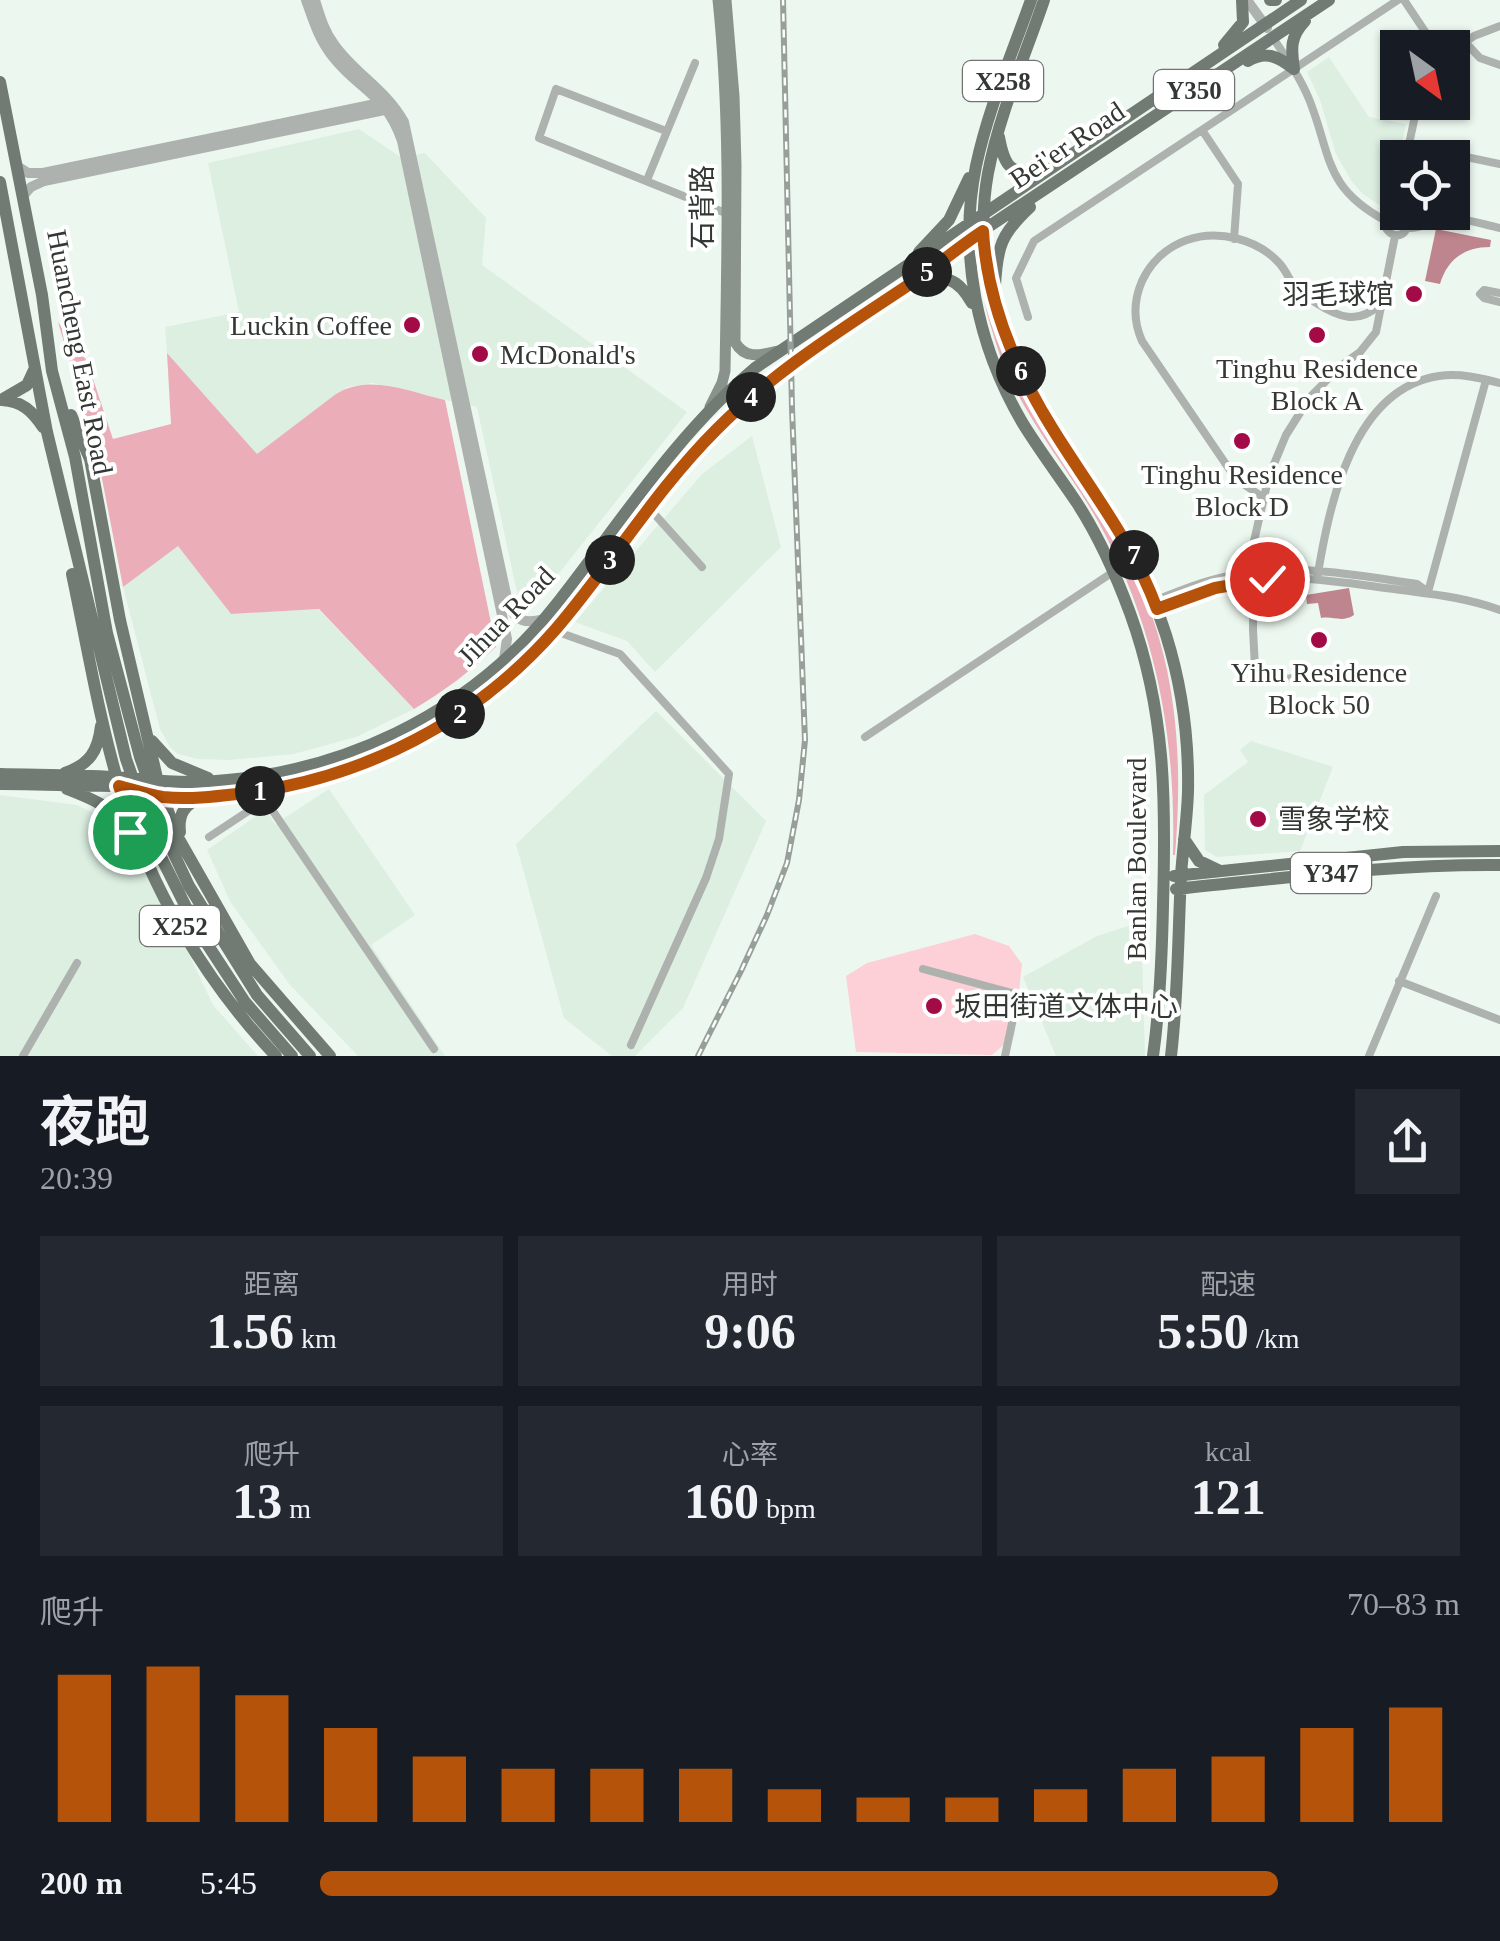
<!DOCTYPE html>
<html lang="zh">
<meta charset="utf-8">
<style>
body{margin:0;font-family:"Times New Roman","Noto Sans SC",serif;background:#242831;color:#f1f3f6;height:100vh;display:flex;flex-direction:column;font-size:38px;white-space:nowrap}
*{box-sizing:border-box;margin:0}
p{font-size:32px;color:#9ea1a6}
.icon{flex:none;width:55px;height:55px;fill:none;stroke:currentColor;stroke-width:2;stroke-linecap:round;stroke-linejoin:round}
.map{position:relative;height:1056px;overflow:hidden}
.side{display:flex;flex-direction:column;background:#171b24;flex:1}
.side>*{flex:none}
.needle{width:65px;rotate:147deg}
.tools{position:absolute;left:1380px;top:30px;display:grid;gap:20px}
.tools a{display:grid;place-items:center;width:90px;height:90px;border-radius:0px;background:#171b24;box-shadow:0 2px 8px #0004;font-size:50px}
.pin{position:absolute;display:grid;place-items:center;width:85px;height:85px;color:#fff;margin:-42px;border:5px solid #fff;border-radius:50%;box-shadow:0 2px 10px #0007}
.km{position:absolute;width:50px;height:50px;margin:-25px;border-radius:50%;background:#222;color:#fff;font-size:28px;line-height:50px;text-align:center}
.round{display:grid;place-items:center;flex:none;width:105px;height:105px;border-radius:0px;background:#242831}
.overview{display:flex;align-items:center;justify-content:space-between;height:170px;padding:0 40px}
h1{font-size:55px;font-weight:700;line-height:75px}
.metrics{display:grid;grid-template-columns:repeat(3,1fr);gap:15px;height:170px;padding:10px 40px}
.metrics div{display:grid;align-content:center;border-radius:0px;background:#242831;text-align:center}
.metrics b{font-size:50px;font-weight:700}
.metrics small{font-size:28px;font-weight:400}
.metrics p{font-size:28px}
.chart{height:280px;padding:20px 40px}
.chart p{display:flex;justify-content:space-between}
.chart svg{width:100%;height:180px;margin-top:10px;stroke:#b45309;stroke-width:6}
ul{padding:0 40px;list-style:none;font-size:32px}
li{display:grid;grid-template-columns:160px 120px 1fr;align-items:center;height:75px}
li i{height:25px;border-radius:12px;background:#b45309}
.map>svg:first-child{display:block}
</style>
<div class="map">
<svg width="1500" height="1056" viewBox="0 0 1500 1056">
<rect width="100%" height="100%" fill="#ecf8ef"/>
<path fill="#dcefe1" d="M1329 57 1369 117 1406 124 1388 211 1363 194 1352 182 1336 154 1320 100 1307 72Z
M359 129 402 158 425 153 486 218 482 265 687 412 540 597 520 606 477 407 372 383 347 387 257 455 167 353 165 327 239 312 208 163Z
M752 436 781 547 655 672 627 641 575 622 702 474Z
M178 545 231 614 318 609 414 709 356 737 294 754 230 760 198 759 178 754 170 747 160 729 123 587Z
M656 711 766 821 683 1008 635 1056H612L564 1018 516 844Z
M1251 741 1333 767 1300 851 1217 857 1205 850 1204 795 1248 762 1240 750Z
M329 789 415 915 371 945 445 1056H358L290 985 231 903 207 850 265 810 275 824Z
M0 795 77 805 131 832 213 1005 258 1056H0Z
M1141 922 1145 1056H1056L1023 977 1097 936Z"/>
<path fill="#fdcfd6" d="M975 934 1009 946 1022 964 1014 1036 992 1055 856 1052 846 976 867 963Z"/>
<path fill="#ebaeb9" d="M984 293C998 344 1021 393 1050 438 1074 476 1102 513 1124 553 1176 648 1184 749 1175 855H1173C1176 737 1156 628 1099 523 1063 459 1015 409 994 337 990 323 984 306 984 293Z
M58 322 87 361 113 439 171 424 167 353 257 454 336 394C369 373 410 392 445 400L496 647C470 672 444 691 414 709L319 609 231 614 178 546 123 587 98 458Z"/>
<path fill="#bf858f" d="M1436 229 1491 240 1490 247C1464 247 1447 260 1440 284L1425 281Z
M1349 588 1354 615C1342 623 1334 616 1321 618L1318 603 1307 604 1306 595Z"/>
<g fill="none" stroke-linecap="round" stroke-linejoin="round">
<path stroke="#adb2ae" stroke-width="8" d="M1404 0 1436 48
M1273 38C1286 57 1300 77 1309 99 1332 156 1323 187 1386 221
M1465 42 1480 58 1500 65
M1452 51 1474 36 1500 26
M1202 130 1238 184 1234 239
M666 131 556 89 539 138 728 214
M1409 145 1500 164
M1406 158 1418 102
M647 180 695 63
M1398 212 1389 215 1385 226C1392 241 1409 237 1408 220L1400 212
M1408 228C1424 229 1434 218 1449 218 1466 218 1484 225 1500 228
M1500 293 1484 290 1480 294 1484 298 1500 302
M1028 317 1016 278 1034 241 1398 0
M1264 498 1236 479 1142 341C1133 321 1133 302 1142 281 1151 262 1167 247 1187 240 1218 229 1258 239 1280 264 1287 272 1290 282 1297 290 1302 295 1310 299 1316 303 1338 317 1358 325 1379 305
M649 508 702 567
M1317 579C1329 506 1352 389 1439 376 1460 373 1480 378 1500 383
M1428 592 1486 380
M1154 601C1179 591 1203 581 1229 576 1292 562 1354 575 1417 584L1428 592
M1157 609C1181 599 1205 590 1231 584 1286 572 1339 582 1394 589 1430 594 1465 597 1500 610
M555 631 620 654 729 774 719 839 706 878 631 1045
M1342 671 1279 680 1266 678 1255 667 1253 630 1254 541 1269 476 1286 435 1310 397 1342 365 1360 352 1376 332 1395 236
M865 737 1113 572
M260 792 434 1049
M209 837 265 800
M923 969 1012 993 1017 1000 1005 1056
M1399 981 1500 1020
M23 1056 77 963
M1369 1056 1436 896"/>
<path stroke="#adb2ae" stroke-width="10" d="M306 0C313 20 319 40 333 57 360 91 386 94 402 141L507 639 504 659
M315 0C320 16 324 31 334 44 355 74 386 89 404 122L508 603C515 622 526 624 544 619
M1247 0 1267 28
M17 166 28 173H43L385 102
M23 196 31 187 44 181 394 108"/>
<path stroke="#8a928c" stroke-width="11" d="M726 0 734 96 736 165 735 342C745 360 761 355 778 351
M710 407 722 383 725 371C727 247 731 123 718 0"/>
<path stroke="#717b74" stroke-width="12" d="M1031 0C1012 54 988 109 976 166 958 253 977 345 1022 422 1039 450 1059 476 1077 503 1099 537 1116 575 1130 613 1166 712 1166 801 1163 905 1162 955 1160 1006 1153 1056
M1044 0C1025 56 999 115 988 173 971 265 1005 353 1053 430 1097 500 1141 555 1166 635 1182 686 1189 739 1188 792 1187 820 1183 847 1181 875 1178 935 1178 996 1171 1056
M1270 0H1276
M1224 45 1243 22 1242 0
M1248 61C1266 50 1279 57 1294 69
M1294 69C1291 48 1290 37 1305 21
M0 82 42 295 52 371 75 457 107 633 140 757 173 852 189 886 257 995 310 1056
M999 137C1005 170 1012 176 1045 169
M0 182 47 432 126 759 160 855 196 927 245 1002 292 1056
M919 252 949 220 969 178
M918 281C947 276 957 277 972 303
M995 286C997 247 1001 234 1030 207
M3 399 27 385 34 370
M2 400C22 401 32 411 43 427
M71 415 90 459 120 620 158 782 176 834 250 964 330 1056
M72 574C87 645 99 719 120 789 150 888 205 981 276 1056
M152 741 172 763 208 778
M65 773C90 764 98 751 101 726
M0 774C38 775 76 775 114 777 142 779 169 783 198 782 336 777 468 716 555 606 619 525 675 435 755 368L1301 0
M0 784C28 784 56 785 83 786 96 786 109 785 121 787 136 789 150 796 165 797 202 800 242 795 278 788 386 767 484 712 556 629 612 564 656 490 717 429 787 358 873 310 954 253L970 239 1329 0
M67 789C98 801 112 807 132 834
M180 832C178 815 184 804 201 798
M1184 839 1199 861 1220 871
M1174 876 1403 852 1500 851
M1176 889C1284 878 1392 864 1500 865"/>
<defs>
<path id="rail" d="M698 1056 741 971 767 915 787 863 799 800 805 740 792 408 783 0"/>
</defs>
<use href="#rail" stroke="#969f98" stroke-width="6"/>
<use href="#rail" stroke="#fff" stroke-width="2.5" stroke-dasharray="8" stroke-linecap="butt"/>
</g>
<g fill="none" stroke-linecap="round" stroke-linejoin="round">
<defs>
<path id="route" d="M130 832 139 843 119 786C134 790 149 795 163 797 190 800 220 796 247 793 366 777 475 721 555 630 611 565 655 491 716 430 776 369 846 327 916 280 939 264 960 246 983 231 987 303 1015 369 1054 431 1090 489 1133 543 1157 609L1215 588 1267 579"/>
</defs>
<use href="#route" stroke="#fff" stroke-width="20"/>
<use href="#route" stroke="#b45309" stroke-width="12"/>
</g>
<g fill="#a30b46" stroke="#fff" stroke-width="4">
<circle cx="1414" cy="294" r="10"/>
<circle cx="412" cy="325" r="10"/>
<circle cx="1317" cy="335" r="10"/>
<circle cx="480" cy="354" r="10"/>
<circle cx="1242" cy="441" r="10"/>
<circle cx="1319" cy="640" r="10"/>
<circle cx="1258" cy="819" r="10"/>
<circle cx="934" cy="1006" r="10"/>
</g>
<g text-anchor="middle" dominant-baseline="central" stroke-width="8" stroke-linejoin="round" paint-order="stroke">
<g fill="#fff" stroke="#707471" stroke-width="2.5">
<rect x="963" y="61" width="80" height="40" rx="8"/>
<rect x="1154" y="70" width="80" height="40" rx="8"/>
<rect x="1291" y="853" width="80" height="40" rx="8"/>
<rect x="140" y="906" width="80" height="40" rx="8"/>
</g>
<g font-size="25" font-weight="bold" fill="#333834">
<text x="1003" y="81">X258</text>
<text x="1194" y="90">Y350</text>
<text x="1331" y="873">Y347</text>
<text x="180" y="926">X252</text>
</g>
<g font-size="28" fill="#333834" stroke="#fff">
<text transform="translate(1067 145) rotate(-34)">Bei'er Road</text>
<text transform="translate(702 207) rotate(-90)">石背路</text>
<text transform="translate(80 352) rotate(79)">Huancheng East Road</text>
<text transform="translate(506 616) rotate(-46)">Jihua Road</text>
<text transform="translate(1136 859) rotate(-90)">Banlan Boulevard</text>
</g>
<g font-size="28" fill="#333834" stroke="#fff" text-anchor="start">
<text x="1394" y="294" text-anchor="end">羽毛球馆</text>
<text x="392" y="325" text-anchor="end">Luckin Coffee</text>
<text x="500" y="354">McDonald's</text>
<text x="1317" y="368" text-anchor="middle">Tinghu Residence<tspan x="1317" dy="32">Block A</tspan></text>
<text x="1242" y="474" text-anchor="middle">Tinghu Residence<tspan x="1242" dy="32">Block D</tspan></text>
<text x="1319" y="672" text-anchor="middle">Yihu Residence<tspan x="1319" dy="32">Block 50</tspan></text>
<text x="1278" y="819">雪象学校</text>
<text x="954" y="1006">坂田街道文体中心</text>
</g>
</g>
</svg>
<div class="tools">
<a><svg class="needle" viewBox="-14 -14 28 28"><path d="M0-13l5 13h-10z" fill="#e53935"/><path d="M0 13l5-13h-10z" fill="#9ea1a6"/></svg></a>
<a><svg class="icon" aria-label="locate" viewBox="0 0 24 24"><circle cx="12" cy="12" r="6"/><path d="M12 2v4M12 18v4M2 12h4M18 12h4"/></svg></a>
</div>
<div class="pin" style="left:130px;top:832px;background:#1e9e55"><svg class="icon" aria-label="arrive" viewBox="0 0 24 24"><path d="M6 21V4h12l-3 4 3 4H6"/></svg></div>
<div class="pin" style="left:1267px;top:579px;background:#d93025"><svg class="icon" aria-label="check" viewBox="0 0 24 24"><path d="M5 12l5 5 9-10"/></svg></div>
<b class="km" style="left:260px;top:791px">1</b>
<b class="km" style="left:460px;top:714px">2</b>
<b class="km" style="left:610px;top:560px">3</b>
<b class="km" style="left:751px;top:397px">4</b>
<b class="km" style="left:927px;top:272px">5</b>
<b class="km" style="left:1021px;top:371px">6</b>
<b class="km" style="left:1134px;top:555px">7</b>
</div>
<section class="side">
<div class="overview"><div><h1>夜跑</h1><p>20:39</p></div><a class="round"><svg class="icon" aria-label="share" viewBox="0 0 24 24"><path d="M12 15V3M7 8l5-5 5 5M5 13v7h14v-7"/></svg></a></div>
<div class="metrics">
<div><p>距离</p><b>1.56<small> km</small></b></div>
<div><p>用时</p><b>9:06</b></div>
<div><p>配速</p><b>5:50<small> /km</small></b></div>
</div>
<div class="metrics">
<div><p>爬升</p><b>13<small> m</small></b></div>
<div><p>心率</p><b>160<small> bpm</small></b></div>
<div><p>kcal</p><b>121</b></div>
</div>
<div class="chart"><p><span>爬升</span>70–83 m</p>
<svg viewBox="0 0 160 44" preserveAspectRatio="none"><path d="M5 44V8M15 44V6M25 44V13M35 44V21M45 44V28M55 44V31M65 44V31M75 44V31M85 44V36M95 44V38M105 44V38M115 44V36M125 44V31M135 44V28M145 44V21M155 44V16"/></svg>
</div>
<ul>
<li><b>200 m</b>5:45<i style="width:84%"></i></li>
</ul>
</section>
